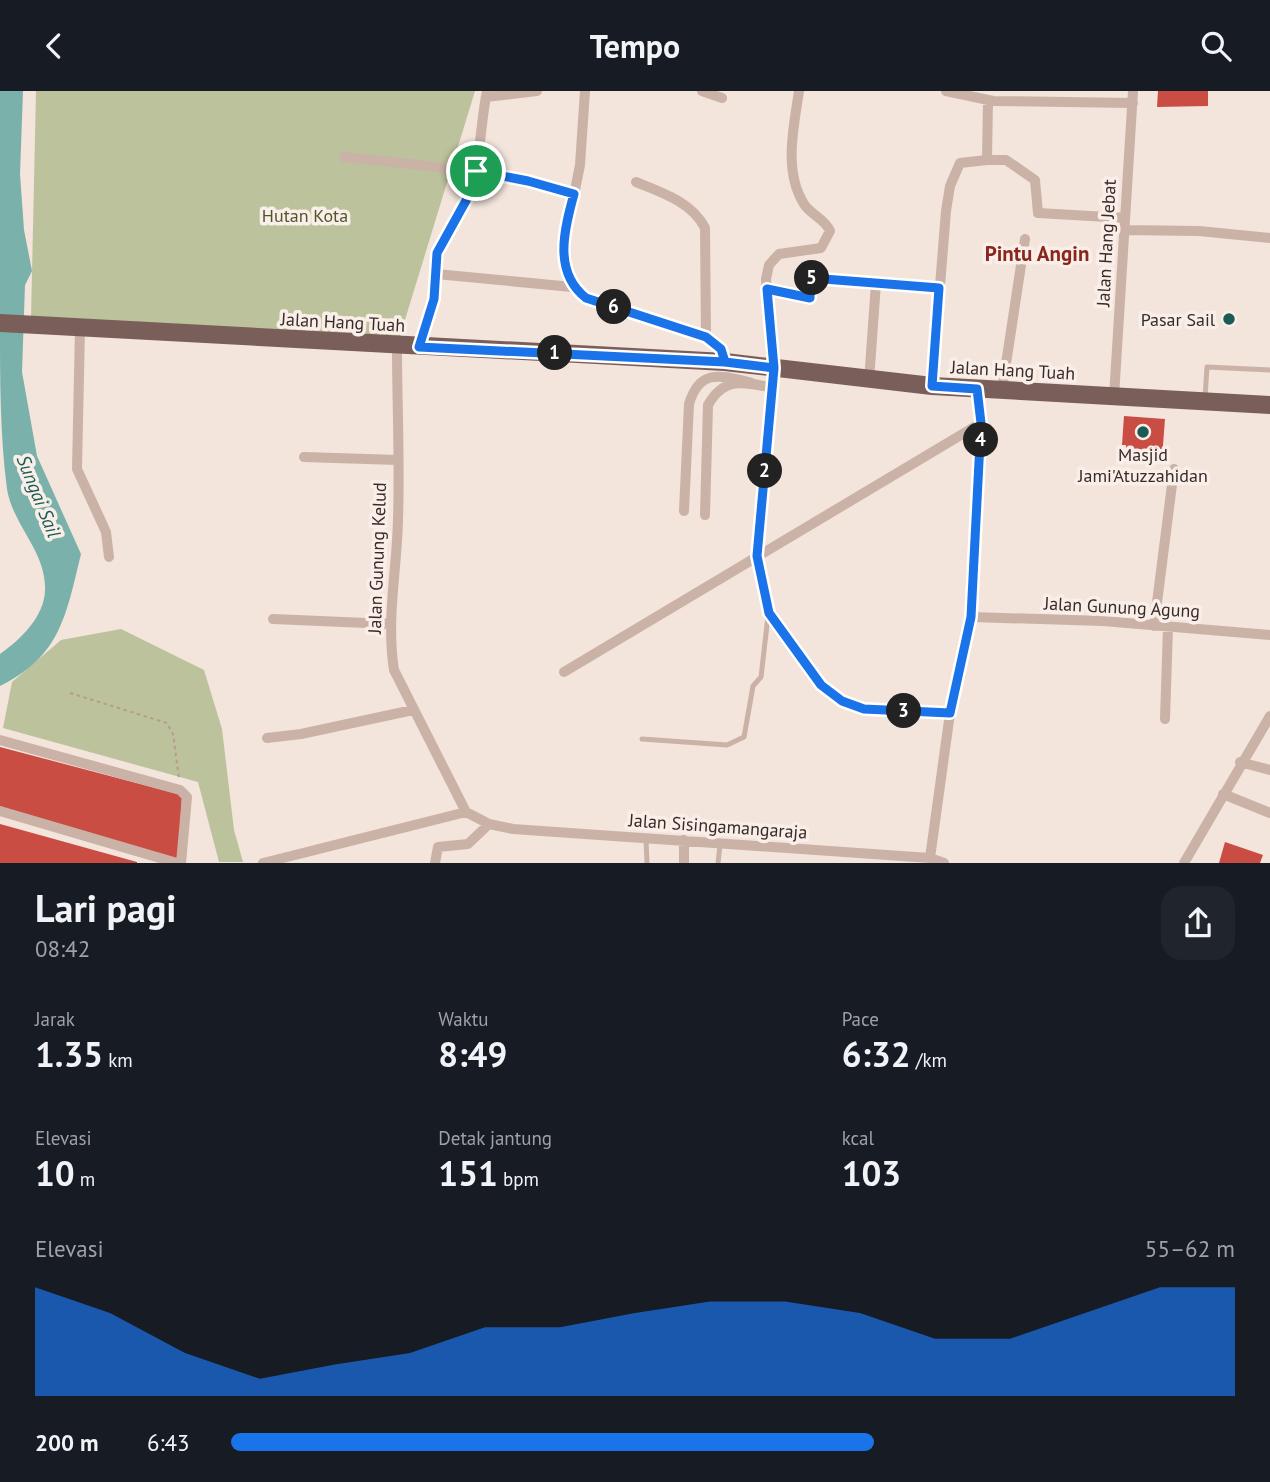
<!DOCTYPE html>
<html lang="id">
<meta charset="utf-8">
<style>
body{margin:0;font-family:"PT Sans",sans-serif;background:#20242c;color:#f1f3f6;height:100vh;display:flex;flex-direction:column;font-size:26px;white-space:nowrap}
*{box-sizing:border-box;margin:0}
p{font-size:23px;color:#9ea1a6}
.icon{flex:none;width:38px;height:38px;fill:none;stroke:currentColor;stroke-width:2;stroke-linecap:round;stroke-linejoin:round}
.map{position:relative;height:772px;overflow:hidden}
.drawer{display:flex;flex-direction:column;background:#171b24;flex:1}
.drawer>*{flex:none}
.pin{position:absolute;display:grid;place-items:center;width:60px;height:60px;color:#fff;margin:-30px;border:4px solid #fff;border-radius:50%;box-shadow:0 2px 7px #0007}
.km{position:absolute;width:35px;height:35px;margin:-18px;border-radius:50%;background:#222;color:#fff;font-size:19px;line-height:35px;text-align:center}
.round{display:grid;place-items:center;flex:none;width:74px;height:74px;border-radius:21px;background:#20242c}
.summary{display:flex;align-items:center;justify-content:space-between;height:119px;padding:0 35px}
h1{font-size:38px;font-weight:700;line-height:52px}
.metrics{display:grid;grid-template-columns:repeat(3,1fr);gap:10px;height:119px;padding:7px 35px}
.metrics div{display:grid;align-content:center}
.metrics b{font-size:35px;font-weight:700}
.metrics small{font-size:19px;font-weight:400}
.metrics p{font-size:19px}
.chart{height:196px;padding:14px 35px}
.chart p{display:flex;justify-content:space-between}
.chart svg{width:100%;height:126px;margin-top:7px;fill:#1a73e8;opacity:.7}
ul{padding:0 35px;list-style:none;font-size:23px}
li{display:grid;grid-template-columns:112px 84px 1fr;align-items:center;height:52px}
li i{height:18px;border-radius:9px;background:#1a73e8}
header{display:flex;justify-content:space-between;align-items:center;height:91px;padding:0 35px;background:#171b24;font-size:32px;font-weight:700}
.map>svg:first-child{display:block}
</style>
<header><svg class="icon" aria-label="back" viewBox="0 0 24 24"><path d="M15 5l-7 7 7 7"/></svg>Tempo<svg class="icon" aria-label="search" viewBox="0 0 24 24"><circle cx="10" cy="10" r="6"/><path d="M15 15l6 6"/></svg></header>
<div class="map">
<svg width="1270" height="772" viewBox="0 0 1270 772">
<rect width="100%" height="100%" fill="#f3e4dc"/>
<path fill="#bcc29b" d="M36 0H475L397 255 31 228Z
M121 538 204 579 222 638 234 739 243 771H219L198 691 3 637 12 591 61 549Z"/>
<path fill="#7ab1aa" d="M0 0H23L20 83 24 139 32 180 25 194 22 281 37 365 81 463C66 524 61 565 0 595V563C20 549 44 526 45 500 47 461 13 435 7 398 0 344 0 288 0 234 0 156 0 78 0 0Z"/>
<path fill="#ca4d43" d="M1158 0H1208V15L1157 16Z
M1124 325 1165 328 1162 367 1126 360V354H1122Z
M0 656 182 704 178 769 0 716Z
M0 733 137 771V772H0Z
M1225 751 1263 764 1260 772H1219Z"/>
<g fill="none" stroke-linecap="round" stroke-linejoin="round">
<path stroke="#b79b91" stroke-width="2" stroke-dasharray="3.5 3.5" stroke-linecap="butt" d="M70 602 167 632 173 643 179 687"/>
<path stroke="#cbb2a7" stroke-width="5" d="M1205 307 1207 276 1270 279
M642 648 727 654 744 646 753 595 761 586 768 525
M646 748 647 772
M718 772 720 754"/>
<path stroke="#cbb2a7" stroke-width="10" d="M585 0 580 74 565 149 568 189 586 207 706 245 721 258 725 271
M702 0 722 7
M799 0C794 35 783 80 804 113 811 124 825 128 830 140L821 157 779 163 769 174 766 188 773 297 757 465 769 521 821 594 842 610 864 618 950 622
M946 0 993 10 1133 12
M486 6 537 0
M344 66C422 74 498 81 574 103
M987 69H1006L1035 89 1038 122 1125 127
M636 91C661 101 692 111 705 137L706 245
M1125 139 1199 140 1270 147
M436 183C438 146 457 135 469 103 481 70 480 34 487 0
M767 198 810 207 811 187 939 197
M80 237 77 378 106 441 109 466
M397 255C397 313 400 370 398 428 397 479 386 528 394 579L466 721 489 733 513 738 930 767 944 772
M419 256 434 208 436 183 572 196
M869 290 876 192
M932 295 946 120 950 95 960 72 987 69 988 9
M1002 299 1025 148
M1114 306 1133 0
M304 366 398 369
M684 420 689 313C700 276 722 285 752 292
M705 424 708 314C724 285 745 291 773 297
M971 526 1103 530 1270 544
M273 528 390 533
M1154 535 1174 378
M564 581 981 332
M1165 628 1168 536
M267 647 301 643 413 619
M0 649 180 699 187 706 181 772
M1240 671 1270 679
M1223 703 1270 722
M0 720 177 772
M684 749V772
M930 767 950 622 971 526 981 332 977 298
M263 772 466 721
M435 772 438 756 468 753 489 733
M1184 772 1270 625"/>
<path stroke="#7a5e59" stroke-width="18" d="M0 232 725 271 932 295 1270 314"/>
</g>
<g fill="none" stroke-linecap="round" stroke-linejoin="round">
<defs>
<path id="route" d="M476 80 468 106 437 162 434 208 419 256 725 271 774 277 757 465 769 522 821 594 842 610 864 618 950 622 971 526 981 332 977 298 932 295 939 197 811 187 810 207 767 198 774 277 725 271 721 258 706 246 586 207C553 181 564 139 574 103L528 90 476 80"/>
</defs>
<use href="#route" stroke="#fff" stroke-width="14"/>
<use href="#route" stroke="#1a73e8" stroke-width="9"/>
</g>
<g fill="#1c5b54" stroke="#faefe8" stroke-width="2.5">
<circle cx="1229" cy="228" r="7"/>
<circle cx="1143" cy="341" r="7"/>
</g>
<g text-anchor="middle" dominant-baseline="central" stroke-width="7" stroke-linejoin="round" paint-order="stroke">
<g font-size="18" fill="#4e572b" stroke="#faefe8">
<text x="305" y="124">Hutan Kota</text>
</g>
<g font-size="18" fill="#382a28" stroke="#faefe8">
<text transform="translate(1106 152) rotate(-87)">Jalan Hang Jebat</text>
<text transform="translate(343 231) rotate(3)">Jalan Hang Tuah</text>
<text transform="translate(1013 279) rotate(3)">Jalan Hang Tuah</text>
<text transform="translate(377 467) rotate(-88)">Jalan Gunung Kelud</text>
<text transform="translate(1122 516) rotate(3)">Jalan Gunung Agung</text>
<text transform="translate(718 735) rotate(4)">Jalan Sisingamangaraja</text>
</g>
<g font-size="18" fill="#382a28" stroke="#faefe8" text-anchor="end">
<text x="1215" y="228">Pasar Sail</text>
<text x="1143" y="363" text-anchor="middle">Masjid<tspan x="1143" dy="21">Jami'Atuzzahidan</tspan></text>
</g>
<g font-size="19" font-style="italic" fill="#1c5b54" stroke="#faefe8">
<text transform="translate(39 405) rotate(68)">Sungai Sail</text>
</g>
<g font-size="21" font-weight="bold" fill="#89261e" stroke="#faefe8">
<text x="1037" y="162">Pintu Angin</text>
</g>
</g>
</svg>
<div class="pin" style="left:476px;top:80px;background:#1e9e55"><svg class="icon" aria-label="arrive" viewBox="0 0 24 24"><path d="M6 21V4h12l-3 4 3 4H6"/></svg></div>
<b class="km" style="left:555px;top:262px">1</b>
<b class="km" style="left:765px;top:380px">2</b>
<b class="km" style="left:904px;top:620px">3</b>
<b class="km" style="left:981px;top:349px">4</b>
<b class="km" style="left:812px;top:187px">5</b>
<b class="km" style="left:614px;top:216px">6</b>
</div>
<section class="drawer">
<div class="summary"><div><h1>Lari pagi</h1><p>08:42</p></div><a class="round"><svg class="icon" aria-label="share" viewBox="0 0 24 24"><path d="M12 15V3M7 8l5-5 5 5M5 13v7h14v-7"/></svg></a></div>
<div class="metrics">
<div><p>Jarak</p><b>1.35<small> km</small></b></div>
<div><p>Waktu</p><b>8:49</b></div>
<div><p>Pace</p><b>6:32<small> /km</small></b></div>
</div>
<div class="metrics">
<div><p>Elevasi</p><b>10<small> m</small></b></div>
<div><p>Detak jantung</p><b>151<small> bpm</small></b></div>
<div><p>kcal</p><b>103</b></div>
</div>
<div class="chart"><p><span>Elevasi</span>55–62 m</p>
<svg viewBox="0 0 160 44" preserveAspectRatio="none"><path d="M0 44V6L10 15L20 29L30 38L40 33L50 29L60 20L70 20L80 15L90 11L100 11L110 15L120 24L130 24L140 15L150 6L160 6V44z"/></svg>
</div>
<ul>
<li><b>200 m</b>6:43<i style="width:64%"></i></li>
</ul>
</section>
